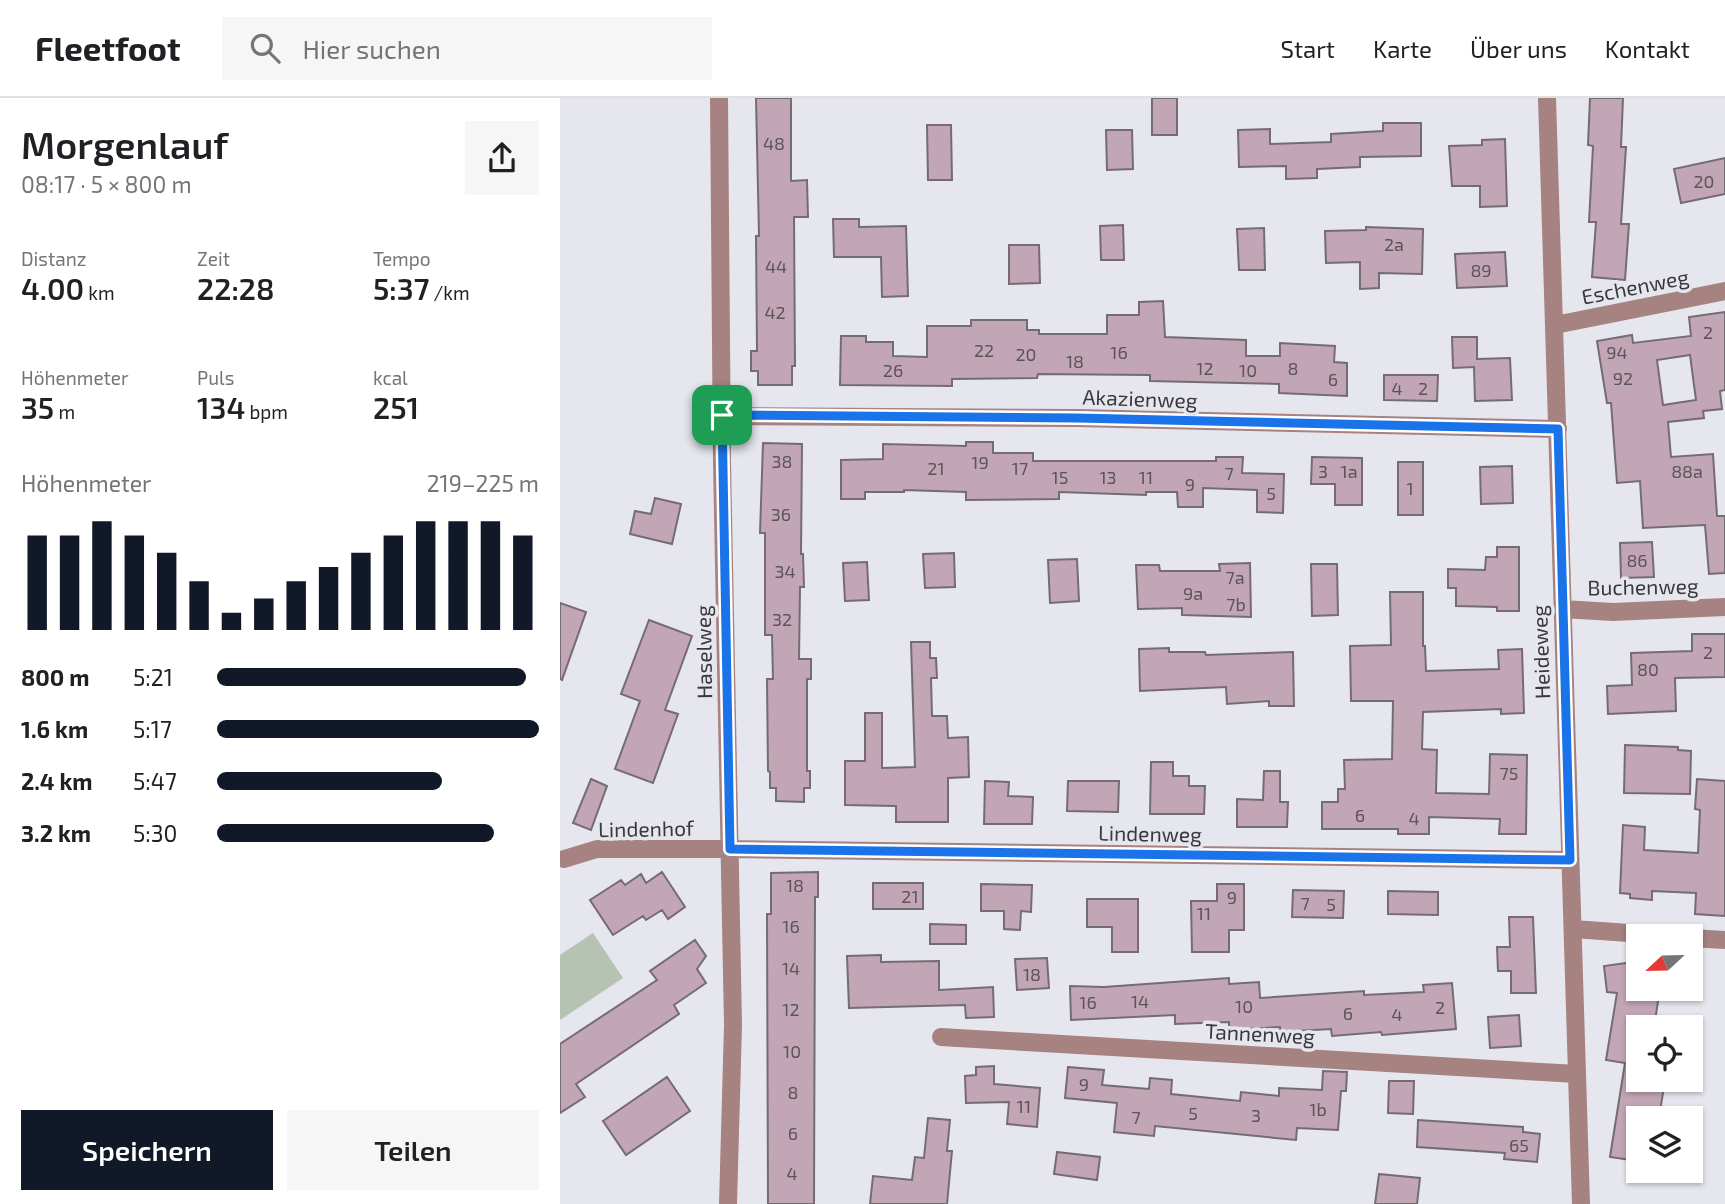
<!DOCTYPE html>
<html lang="de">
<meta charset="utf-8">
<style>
body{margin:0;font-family:"Exo 2",sans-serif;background:#f6f6f6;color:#202124;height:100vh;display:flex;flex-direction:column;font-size:26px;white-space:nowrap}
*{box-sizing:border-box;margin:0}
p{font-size:23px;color:#757577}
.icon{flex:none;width:38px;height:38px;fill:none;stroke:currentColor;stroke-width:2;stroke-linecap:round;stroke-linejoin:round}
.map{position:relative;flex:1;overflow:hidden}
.sheet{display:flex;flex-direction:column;background:#fff;width:560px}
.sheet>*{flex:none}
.needle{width:46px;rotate:248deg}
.fabs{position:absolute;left:1066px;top:826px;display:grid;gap:14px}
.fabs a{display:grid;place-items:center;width:77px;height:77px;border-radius:0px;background:#fff;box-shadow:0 2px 5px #0004;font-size:35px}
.pin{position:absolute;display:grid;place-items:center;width:60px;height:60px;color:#fff;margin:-30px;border-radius:14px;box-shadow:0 4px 10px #0006}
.round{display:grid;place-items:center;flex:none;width:74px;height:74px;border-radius:0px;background:#f6f6f6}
.headline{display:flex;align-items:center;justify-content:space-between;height:119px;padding:0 21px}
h1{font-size:38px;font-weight:600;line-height:52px}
.metrics{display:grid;grid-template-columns:repeat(3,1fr);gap:10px;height:119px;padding:7px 21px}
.metrics div{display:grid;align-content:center}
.metrics b{font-size:30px;font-weight:600}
.metrics small{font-size:19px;font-weight:400}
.metrics p{font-size:19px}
.chart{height:196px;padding:14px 21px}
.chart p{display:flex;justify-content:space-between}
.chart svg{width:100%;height:126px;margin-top:7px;stroke:#111827;stroke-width:6}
.button{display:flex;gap:14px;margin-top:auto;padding:14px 21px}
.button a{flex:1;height:80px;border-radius:0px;background:#111827;color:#fff;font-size:28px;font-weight:600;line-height:80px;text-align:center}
.button a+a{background:#f6f6f6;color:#202124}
ul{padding:0 21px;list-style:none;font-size:23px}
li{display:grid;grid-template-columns:112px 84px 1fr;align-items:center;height:52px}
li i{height:18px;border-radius:9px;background:#111827}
header{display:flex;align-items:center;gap:42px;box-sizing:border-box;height:98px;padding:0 35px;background:#fff;border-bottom:2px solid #e0e0e0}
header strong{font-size:33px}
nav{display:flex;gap:38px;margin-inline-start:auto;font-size:24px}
.search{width:490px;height:63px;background:#f6f6f6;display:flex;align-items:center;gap:18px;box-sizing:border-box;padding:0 24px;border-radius:0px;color:#757577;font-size:26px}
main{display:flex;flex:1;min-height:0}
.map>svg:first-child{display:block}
</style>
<header>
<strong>Fleetfoot</strong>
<div class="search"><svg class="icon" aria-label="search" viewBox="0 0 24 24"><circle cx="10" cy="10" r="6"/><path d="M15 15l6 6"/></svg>Hier suchen</div>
<nav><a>Start</a><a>Karte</a><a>Über uns</a><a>Kontakt</a></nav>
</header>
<main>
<section class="sheet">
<div class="headline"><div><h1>Morgenlauf</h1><p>08:17 · 5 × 800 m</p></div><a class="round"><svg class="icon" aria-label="share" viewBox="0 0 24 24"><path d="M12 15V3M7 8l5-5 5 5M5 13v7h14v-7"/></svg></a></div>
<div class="metrics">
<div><p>Distanz</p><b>4.00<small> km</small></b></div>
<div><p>Zeit</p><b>22:28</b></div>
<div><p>Tempo</p><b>5:37<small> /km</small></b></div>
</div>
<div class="metrics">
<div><p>Höhenmeter</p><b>35<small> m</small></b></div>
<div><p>Puls</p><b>134<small> bpm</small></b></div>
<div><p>kcal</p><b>251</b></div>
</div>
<div class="chart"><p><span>Höhenmeter</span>219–225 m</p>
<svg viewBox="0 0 160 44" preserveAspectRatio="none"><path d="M5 44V11M15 44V11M25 44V6M35 44V11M45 44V17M55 44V27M65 44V38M75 44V33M85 44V27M95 44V22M105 44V17M115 44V11M125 44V6M135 44V6M145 44V6M155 44V11"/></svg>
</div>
<ul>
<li><b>800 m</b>5:21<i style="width:96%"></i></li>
<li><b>1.6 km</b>5:17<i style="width:100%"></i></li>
<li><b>2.4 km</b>5:47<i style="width:70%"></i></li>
<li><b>3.2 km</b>5:30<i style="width:86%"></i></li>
</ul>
<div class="button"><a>Speichern</a><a>Teilen</a></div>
</section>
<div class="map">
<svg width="1165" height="1106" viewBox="0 0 1165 1106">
<rect width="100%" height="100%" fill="#e6e6ef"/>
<path fill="#b6c3b3" d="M33 835 63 880 0 922V857Z"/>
<path fill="#c3a6b6" stroke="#756c71" stroke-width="2" fill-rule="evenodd" d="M196 0H231V83L247 82 248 119H234L235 268H232V287H198V273H191V253H197L196 138H199Z
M592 0H617V37H592Z
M1030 0H1063L1061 49H1066L1061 126H1069L1065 182 1032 179 1036 124H1029L1033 48 1028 47Z
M823 25H861V58L800 59V69L757 71V80L726 81V68L679 69 678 32 710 31V46L771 44V36L823 33Z
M367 27H391L392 82H368Z
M546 32H572L573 71 547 72Z
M945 41 947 108 920 109V88H892L889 48 922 47V42Z
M1165 60V96L1121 105 1114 71Z
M273 121H299V129L346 128 348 198 322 199 321 159H274Z
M563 127 564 162H541L540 128Z
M806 129 863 131 862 176 819 175V190L800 191V164L766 165 765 133 806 132Z
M704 130 705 172H679L677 131Z
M449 147H479L480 185 449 186Z
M945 154 947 188 897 190 895 156Z
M603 203 605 239 686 242V258H720V245L775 248 774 264 787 265V298L719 295V286L590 283V277L478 276 477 280 392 281V288L280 287 281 238H306V244H333V258L367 259V228H411V222H467V232H479V236H547V217H579V204Z
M1165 214V292L1160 293 1162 311 1143 313 1144 320 1108 324 1111 359 1153 356 1157 418H1165V475L1149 476 1145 427 1083 430 1080 383 1057 385 1051 305H1047L1037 243 1072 237 1073 245 1131 238 1129 219ZM1130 257 1136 302 1103 307 1097 262Z
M892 239H917V261L950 260 952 302 915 303 914 269 893 270Z
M824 277H878L877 303 824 302Z
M406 344H433V355H473V363H656V359H683L682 375 724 376 723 415 697 414V392L643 390V409H618L617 394H586V397L499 394V401L406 402V394L344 392V394H305V401H281V362L323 361V346L406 348Z
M203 345 242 346 241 456H243L244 489H240L239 561H251V581H247V673H250V690H244V704L216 703V690H210V674L208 673 207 581H213L212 537H205V435H200Z
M752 359 802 360V407H775V386H751Z
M838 364H863V417H838Z
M952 368 953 405 921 406 920 369Z
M95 400 121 406 112 446 70 436 75 413 91 416Z
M1092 444 1094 479 1061 480 1060 445Z
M937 449H959V513H937V509L896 508V490H888V471L925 472 926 459H937Z
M394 455 395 489 365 490 363 456Z
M517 461 519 503 490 505 488 462Z
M307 464 309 502 285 503 283 465Z
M690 465 691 519 622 517V510L578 511 576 467H599L600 473H660L659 466Z
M751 466H777L778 517 752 518Z
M830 494H863V548H865L866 573 939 571 938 552 962 551 964 615 941 616V611L863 614 862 651 877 652 876 695 929 696 930 656 967 657 966 736H939L940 721 869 719V736H838V731H762V704H778V691H785L784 662 832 661 833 603H791L790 548 831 547Z
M0 505 26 514 2 582 0 581Z
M89 522 132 538 105 612 118 616 93 685 55 671 80 603 61 596Z
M1132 536H1165V579L1115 580 1116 613 1048 616 1047 588 1072 587 1071 555 1132 553Z
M351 544H370V560H376L377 580H371L372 618H387L388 640 408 639 409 679 388 680V724H336V708L285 707V663H305V615H322V670L355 669Z
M609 550V554H645L646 557 733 554 734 608H709V603L667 606 666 589 580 593 579 551Z
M1065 647 1118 649V652L1131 653 1130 696 1064 695Z
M591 664H613V678H629V688H645L644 716H590Z
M704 673H720V704H728L727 729H677V701L703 702Z
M31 681 47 688 31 732 13 725Z
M1137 681 1165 683V818L1135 816 1136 795 1092 793V802L1070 800V796L1060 795 1063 727 1085 729 1084 752 1138 755 1140 712 1135 711Z
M425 683 449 684 448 698 473 699 472 726H424Z
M508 683H559L558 714 507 713Z
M102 774 125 809 108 821 102 812 86 822 83 818 53 837 30 802 61 782 65 787 81 776 86 785Z
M258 774V799H255L254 1106H208L207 816H211V775Z
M313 785H363V811H313Z
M421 786 472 787 471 814 461 813 460 832 444 831V813H421Z
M657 786H684V832H669V854H632L631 803H657Z
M733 792 784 793 783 820 732 819Z
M828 793 878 794V817L828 816Z
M527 801H578V854H552V829H527Z
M949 819H973L976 895H951V873H938L937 849H950Z
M370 826 406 827V846H370Z
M135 842 146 858 137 871 146 885 114 907 119 916 16 986 25 999 0 1015V946L97 882 90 873Z
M321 857V864L379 863V892L433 889 434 919 406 920 405 907 289 910 287 858Z
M487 860 489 890 457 892 455 861Z
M1066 865 1078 866V891H1100L1094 929H1078V982H1105L1099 1020H1078V1063L1050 1059 1065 965 1046 962 1057 895 1047 894 1044 868Z
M669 880V886L699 884 700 900 804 893V897L864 894 863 887 892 885 896 931 822 937 821 934 772 938 771 931 720 934V929L669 932V924L615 926V917L511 922 510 888 544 889Z
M959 917 961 948 930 950 928 919Z
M434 968V986L480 990 477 1029 447 1026 449 1004 406 1005 405 978 416 977V969Z
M508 969 544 972 542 987 589 991 590 980 612 982 611 996 680 1003 681 994 719 998V990L762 992 763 973 787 974 786 993H781L778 1032 737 1030 736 1042 595 1028 594 1038 554 1034 557 1005 505 1000Z
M107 979 130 1013 66 1057 43 1023Z
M829 983H854L853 1016 828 1015Z
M368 1020 390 1022 387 1053H392L387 1106H310L313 1078 352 1082 355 1059 364 1060Z
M858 1022 963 1029V1034L980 1036 977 1064 944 1061 945 1055 857 1049Z
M497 1054 540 1059 537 1082 494 1076Z
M819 1076 860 1080 857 1106H815Z"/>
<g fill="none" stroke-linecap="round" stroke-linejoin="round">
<path stroke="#a68280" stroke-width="18" d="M159 0 162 364 173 927 168 1106
M987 0 1021 1106
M995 227 1165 193
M162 318 517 320 998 331
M1002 511 1053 514 1165 509
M4 761 37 751H170L1010 762
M1013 831 1111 838
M1130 840 1165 842
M381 939 1017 976"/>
</g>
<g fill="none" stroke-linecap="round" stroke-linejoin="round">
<defs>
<path id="route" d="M162 317 517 320 998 331 1010 762 170 751Z"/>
</defs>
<use href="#route" stroke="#fff" stroke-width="14"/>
<use href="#route" stroke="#1a73e8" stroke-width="9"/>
</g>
<g text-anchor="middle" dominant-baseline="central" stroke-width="7" stroke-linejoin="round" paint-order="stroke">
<g font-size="18" fill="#5c545a">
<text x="214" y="45">48</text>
<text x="1144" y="83">20</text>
<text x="834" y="146">2a</text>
<text x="216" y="168">44</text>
<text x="921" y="172">89</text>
<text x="215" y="214">42</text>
<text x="1148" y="234">2</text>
<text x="424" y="252">22</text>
<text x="559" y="254">16</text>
<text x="1057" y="254">94</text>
<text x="466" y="256">20</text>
<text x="515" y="263">18</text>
<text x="645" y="270">12</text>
<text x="733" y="270">8</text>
<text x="333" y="272">26</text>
<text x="688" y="272">10</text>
<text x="1063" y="280">92</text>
<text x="773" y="281">6</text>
<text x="837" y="290">4</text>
<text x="863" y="290">2</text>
<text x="222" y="363">38</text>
<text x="420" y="364">19</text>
<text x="376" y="370">21</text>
<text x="460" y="370">17</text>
<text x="763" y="373">3</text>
<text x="789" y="373">1a</text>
<text x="1127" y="373">88a</text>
<text x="669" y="375">7</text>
<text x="500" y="379">15</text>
<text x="548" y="379">13</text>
<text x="586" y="379">11</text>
<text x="630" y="386">9</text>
<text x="850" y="390">1</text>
<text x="711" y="395">5</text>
<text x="221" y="416">36</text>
<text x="1077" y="462">86</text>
<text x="225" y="473">34</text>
<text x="675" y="479">7a</text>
<text x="633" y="495">9a</text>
<text x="676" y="506">7b</text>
<text x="222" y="521">32</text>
<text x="1148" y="554">2</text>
<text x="1088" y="571">80</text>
<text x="949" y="675">75</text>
<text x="800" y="717">6</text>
<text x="854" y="720">4</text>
<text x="235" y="787">18</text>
<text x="350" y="798">21</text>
<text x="672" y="799">9</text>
<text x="745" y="805">7</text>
<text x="771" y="806">5</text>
<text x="644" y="815">11</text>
<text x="231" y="828">16</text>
<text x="231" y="870">14</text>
<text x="472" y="876">18</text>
<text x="580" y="903">14</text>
<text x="528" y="904">16</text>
<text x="684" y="908">10</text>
<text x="880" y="909">2</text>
<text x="231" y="911">12</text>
<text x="788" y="915">6</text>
<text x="837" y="916">4</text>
<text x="232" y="953">10</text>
<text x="524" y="986">9</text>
<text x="233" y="994">8</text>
<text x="464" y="1008">11</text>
<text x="758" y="1011">1b</text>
<text x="633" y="1015">5</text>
<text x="696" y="1017">3</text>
<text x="576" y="1019">7</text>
<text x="233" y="1035">6</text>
<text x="959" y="1047">65</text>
<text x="232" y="1075">4</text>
</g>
<g font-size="21" fill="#39393c" stroke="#e6e6ef">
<text transform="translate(1075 188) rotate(-11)">Eschenweg</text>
<text transform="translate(580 300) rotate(2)">Akazienweg</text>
<text transform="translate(1083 488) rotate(-1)">Buchenweg</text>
<text transform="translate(143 554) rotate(-91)">Haselweg</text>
<text transform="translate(980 554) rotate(-92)">Heideweg</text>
<text transform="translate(86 730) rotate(-1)">Lindenhof</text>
<text transform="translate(590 735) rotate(1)">Lindenweg</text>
<text transform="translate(700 935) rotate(3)">Tannenweg</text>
</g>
</g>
</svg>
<div class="fabs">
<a><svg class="needle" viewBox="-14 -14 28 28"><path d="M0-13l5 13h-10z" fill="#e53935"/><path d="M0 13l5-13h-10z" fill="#757577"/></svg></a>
<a><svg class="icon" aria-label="locate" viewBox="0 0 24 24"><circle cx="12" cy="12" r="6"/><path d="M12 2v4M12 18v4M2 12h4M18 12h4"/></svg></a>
<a><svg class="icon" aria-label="layers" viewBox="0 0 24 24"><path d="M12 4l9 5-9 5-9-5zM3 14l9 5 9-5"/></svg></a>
</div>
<div class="pin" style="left:162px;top:317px;background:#1e9e55"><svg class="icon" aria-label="arrive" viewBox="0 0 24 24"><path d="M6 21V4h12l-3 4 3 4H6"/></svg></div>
</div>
</main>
